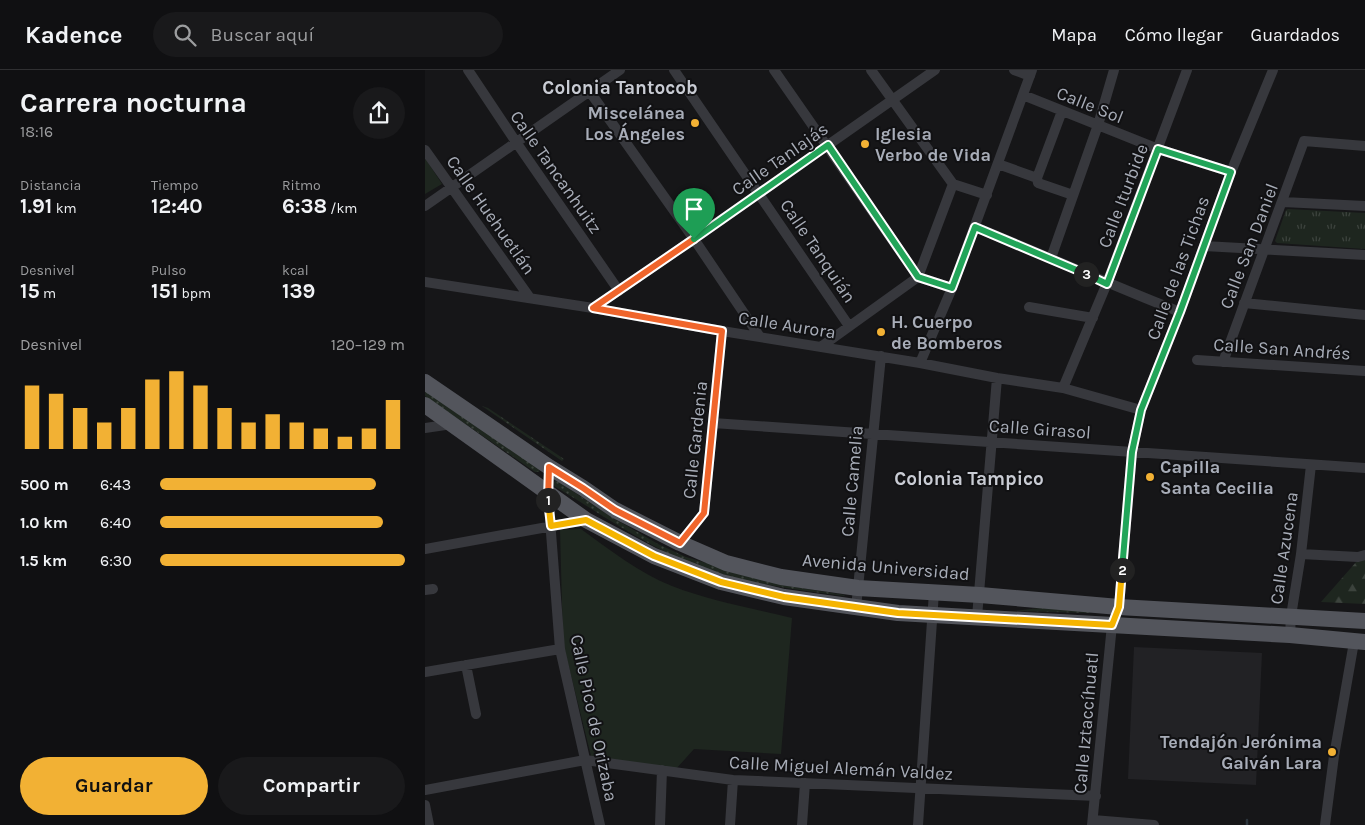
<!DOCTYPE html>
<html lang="es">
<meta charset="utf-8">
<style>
body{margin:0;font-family:Karla,sans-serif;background:#19191b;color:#f1f3f6;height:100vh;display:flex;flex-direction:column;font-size:19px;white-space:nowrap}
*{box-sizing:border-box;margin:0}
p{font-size:16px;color:#9c9d9f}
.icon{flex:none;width:28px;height:28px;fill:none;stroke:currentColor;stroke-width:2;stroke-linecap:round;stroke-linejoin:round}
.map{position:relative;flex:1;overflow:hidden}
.drawer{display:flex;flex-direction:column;background:#101012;width:425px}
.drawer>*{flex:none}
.pin{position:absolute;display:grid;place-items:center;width:42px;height:42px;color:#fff;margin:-51px -21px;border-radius:50% 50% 50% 0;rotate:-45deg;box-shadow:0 0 5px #0007}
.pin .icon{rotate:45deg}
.km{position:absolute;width:25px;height:25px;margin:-12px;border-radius:50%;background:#222;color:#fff;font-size:14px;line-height:25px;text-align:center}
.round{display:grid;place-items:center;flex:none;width:52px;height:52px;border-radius:26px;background:#19191b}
.summary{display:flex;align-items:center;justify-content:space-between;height:85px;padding:0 20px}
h1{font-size:28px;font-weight:700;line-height:38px}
.figures{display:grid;grid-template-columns:repeat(3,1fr);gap:8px;height:85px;padding:5px 20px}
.figures div{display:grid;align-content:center}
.figures b{font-size:21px;font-weight:700}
.figures small{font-size:14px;font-weight:400}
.figures p{font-size:14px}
.chart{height:140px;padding:10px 20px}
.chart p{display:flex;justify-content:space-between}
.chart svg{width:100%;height:90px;margin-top:5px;stroke:#f2b134;stroke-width:6}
.cta{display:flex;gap:10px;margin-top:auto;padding:10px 20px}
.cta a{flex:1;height:58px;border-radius:30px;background:#f2b134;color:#111;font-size:20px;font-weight:700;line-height:58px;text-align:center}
.cta a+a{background:#19191b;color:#f1f3f6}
ul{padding:0 20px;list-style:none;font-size:16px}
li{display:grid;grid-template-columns:80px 60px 1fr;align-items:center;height:38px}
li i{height:12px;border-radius:6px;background:#f2b134}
header{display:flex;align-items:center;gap:30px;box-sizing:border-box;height:70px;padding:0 25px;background:#101012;border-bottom:1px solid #303032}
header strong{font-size:24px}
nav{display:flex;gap:28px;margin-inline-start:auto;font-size:18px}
.search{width:350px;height:45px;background:#19191b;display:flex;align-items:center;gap:12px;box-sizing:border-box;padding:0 18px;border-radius:28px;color:#9c9d9f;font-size:19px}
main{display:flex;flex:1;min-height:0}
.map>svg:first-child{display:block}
</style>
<header>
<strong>Kadence</strong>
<div class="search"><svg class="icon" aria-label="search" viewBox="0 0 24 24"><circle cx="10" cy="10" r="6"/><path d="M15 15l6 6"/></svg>Buscar aquí</div>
<nav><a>Mapa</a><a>Cómo llegar</a><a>Guardados</a></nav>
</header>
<main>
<section class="drawer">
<div class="summary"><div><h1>Carrera nocturna</h1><p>18:16</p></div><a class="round"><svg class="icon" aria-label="share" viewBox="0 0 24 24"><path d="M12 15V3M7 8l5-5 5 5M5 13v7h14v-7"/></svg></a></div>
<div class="figures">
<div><p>Distancia</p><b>1.91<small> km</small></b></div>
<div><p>Tiempo</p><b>12:40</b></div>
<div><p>Ritmo</p><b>6:38<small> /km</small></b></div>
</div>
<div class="figures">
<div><p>Desnivel</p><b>15<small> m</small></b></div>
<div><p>Pulso</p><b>151<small> bpm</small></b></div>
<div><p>kcal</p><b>139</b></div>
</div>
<div class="chart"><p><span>Desnivel</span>120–129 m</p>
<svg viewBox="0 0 160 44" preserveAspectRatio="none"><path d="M5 44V13M15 44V17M25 44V24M35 44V31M45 44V24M55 44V10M65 44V6M75 44V13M85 44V24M95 44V31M105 44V27M115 44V31M125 44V34M135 44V38M145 44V34M155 44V20"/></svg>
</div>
<ul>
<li><b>500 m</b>6:43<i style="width:88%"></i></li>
<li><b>1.0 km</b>6:40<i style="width:91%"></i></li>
<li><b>1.5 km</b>6:30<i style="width:100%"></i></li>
</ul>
<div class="cta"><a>Guardar</a><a>Compartir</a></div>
</section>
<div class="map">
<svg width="940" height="755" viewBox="0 0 940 755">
<defs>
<pattern id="forest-firs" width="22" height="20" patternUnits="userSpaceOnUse" patternTransform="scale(1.25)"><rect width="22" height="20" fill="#1e261f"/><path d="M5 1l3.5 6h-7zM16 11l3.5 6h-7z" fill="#3c433d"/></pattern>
<pattern id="park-tufts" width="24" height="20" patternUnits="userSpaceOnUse" patternTransform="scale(1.25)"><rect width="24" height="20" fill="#1e261f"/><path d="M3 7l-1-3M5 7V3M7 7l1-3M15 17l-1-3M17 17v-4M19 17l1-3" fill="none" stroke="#3c433d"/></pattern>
<pattern id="garden-dots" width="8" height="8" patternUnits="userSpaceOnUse" patternTransform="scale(1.25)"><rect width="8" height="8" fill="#1e261f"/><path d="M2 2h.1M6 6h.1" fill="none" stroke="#3c433d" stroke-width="1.8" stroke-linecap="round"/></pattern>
</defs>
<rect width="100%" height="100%" fill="#161618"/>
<path fill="#222225" d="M709 577 837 583 831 715 703 709Z"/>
<path fill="#1e261f" d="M0 88 17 114 0 124Z
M156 459C185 480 214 503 247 516 283 530 329 539 367 548L356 684 269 679 251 699 166 686 138 573 135 460Z"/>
<path fill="url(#forest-firs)" d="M940 490V534L896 532 932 491Z"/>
<path fill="url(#park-tufts)" d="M863 139 940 143V179L852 173 850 171 861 140Z"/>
<path fill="url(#garden-dots)" d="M0 321 115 399 114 402H110L0 326Z
M57 336 63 338 139 389 137 391Z
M131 410 185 446 233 474 261 487 357 515 420 525 419 526C374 520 330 515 287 501 230 483 180 446 129 416L128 413Z
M615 538 667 541 665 543 589 541Z"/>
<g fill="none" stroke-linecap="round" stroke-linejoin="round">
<path stroke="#2c353c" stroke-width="2.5" d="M822 750V755"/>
<path stroke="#37383d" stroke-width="10" d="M43 0 91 72 194 221
M249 0 424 256
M349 0 493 207 527 218
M446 0 528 114
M589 0 605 6
M165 22 269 169 335 267
M598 25 733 79 806 102
M0 80 105 228
M573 94 612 108 613 113 648 125
M612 108 637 41
M528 114 562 125
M858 132 940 136
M0 136 195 0
M550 157C619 185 686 215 755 242
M779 176 940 185
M626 188 673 55 689 0
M0 212 168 238 297 261 495 293 572 308 638 318 716 340
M819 233 940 245
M604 237 668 248
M168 238 269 169 510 0
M397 276 493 207 528 114
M772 290 940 301
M798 292 879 71 940 76
M495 293 527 218 607 0
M638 318 682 213 762 0
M288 353 940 398
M0 358 27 354
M124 397 123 424 135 579 175 755
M255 473 279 443 297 261
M0 479 161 450
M876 484 933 487 940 485
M0 520 8 519
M431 538 456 286
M552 547 572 308
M865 565 866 546 876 484 886 395
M41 595 51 644
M0 602 135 579
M0 720 160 690 308 710 671 726
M0 735 4 755
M668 750 729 755
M235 755 237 700
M305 755 308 710
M377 755 380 713
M493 755 509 522
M667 755 687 555 694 537 707 382 716 340 755 242 806 102 848 0
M900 755 909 686 929 572"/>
<path stroke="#53555c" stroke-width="16" d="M0 312 124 397 158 418 190 440 255 473 301 493 356 507 433 518 555 525 694 537 940 551
M0 335 161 450 229 486 296 512 359 527 473 543 865 565 940 572"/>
</g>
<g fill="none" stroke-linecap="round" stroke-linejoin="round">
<defs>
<path id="split-1" d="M123 430 124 397 158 418 190 440 255 473 279 443 297 261 168 238 269 169"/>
<path id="split-2" d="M123 430 126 456 161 450 229 486 296 512 359 527 473 543 687 555 694 537 697 500"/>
<path id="split-3" d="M661 204 682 214 733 79 806 102 755 242 716 340 707 382 697 500"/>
<path id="split-4" d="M269 169 403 75 493 207 527 218 550 157 661 204"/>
</defs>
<use href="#split-1" stroke="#fff" stroke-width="10"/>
<use href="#split-2" stroke="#fff" stroke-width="10"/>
<use href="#split-3" stroke="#fff" stroke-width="10"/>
<use href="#split-4" stroke="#fff" stroke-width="10"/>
<use href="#split-1" stroke="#f0652b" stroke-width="6"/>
<use href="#split-2" stroke="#f5b400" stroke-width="6"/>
<use href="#split-3" stroke="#22a559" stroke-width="6"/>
<use href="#split-4" stroke="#22a559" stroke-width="6"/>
</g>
<g fill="#f2b134" stroke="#111113" stroke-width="2">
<circle cx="270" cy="53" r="5"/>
<circle cx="440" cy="74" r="5"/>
<circle cx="456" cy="262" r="5"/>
<circle cx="725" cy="407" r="5"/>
<circle cx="907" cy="682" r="5"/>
</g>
<g text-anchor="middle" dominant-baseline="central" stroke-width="4" stroke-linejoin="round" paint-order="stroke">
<g font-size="18" fill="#a8adb8" stroke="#111113">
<text transform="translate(665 35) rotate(22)">Calle Sol</text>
<text transform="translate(355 89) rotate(-35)">Calle Tanlajás</text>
<text transform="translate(131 102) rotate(55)">Calle Tancanhuitz</text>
<text transform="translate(698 126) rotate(-69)">Calle Iturbide</text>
<text transform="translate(66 145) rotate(55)">Calle Huehuetlán</text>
<text transform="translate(824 176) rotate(-69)">Calle San Daniel</text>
<text transform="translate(393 181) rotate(56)">Calle Tanquián</text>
<text transform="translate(753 198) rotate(-70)">Calle de las Tichas</text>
<text transform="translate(362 255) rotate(9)">Calle Aurora</text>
<text transform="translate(857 279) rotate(4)">Calle San Andrés</text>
<text transform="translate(615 359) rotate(4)">Calle Girasol</text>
<text transform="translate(270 370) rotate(-84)">Calle Gardenia</text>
<text transform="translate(427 411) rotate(-85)">Calle Camelia</text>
<text transform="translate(859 478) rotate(-82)">Calle Azucena</text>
<text transform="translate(461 497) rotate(5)">Avenida Universidad</text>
<text transform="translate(169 648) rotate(78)">Calle Pico de Orizaba</text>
<text transform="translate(661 653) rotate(-85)">Calle Iztaccíhuatl</text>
<text transform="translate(416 698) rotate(3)">Calle Miguel Alemán Valdez</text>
</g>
<g font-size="18" font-weight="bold" fill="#a8adb8" stroke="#111113" text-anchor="start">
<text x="260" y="43" text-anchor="end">Miscelánea<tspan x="260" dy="21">Los Ángeles</tspan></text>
<text x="450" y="64">Iglesia<tspan x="450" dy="21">Verbo de Vida</tspan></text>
<text x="466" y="252">H. Cuerpo<tspan x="466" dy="21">de Bomberos</tspan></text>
<text x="735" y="397">Capilla<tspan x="735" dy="21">Santa Cecilia</tspan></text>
<text x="897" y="672" text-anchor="end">Tendajón Jerónima<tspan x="897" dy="21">Galván Lara</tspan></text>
</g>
<g font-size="19" font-weight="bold" fill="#c9ccd4" stroke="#111113">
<text x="195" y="18">Colonia Tantocob</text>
<text x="544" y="409">Colonia Tampico</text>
</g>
</g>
</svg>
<div class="pin" style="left:269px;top:169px;background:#1e9e55"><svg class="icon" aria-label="arrive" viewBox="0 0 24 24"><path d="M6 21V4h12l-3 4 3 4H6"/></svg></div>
<b class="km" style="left:123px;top:430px">1</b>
<b class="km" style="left:697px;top:500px">2</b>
<b class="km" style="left:661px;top:204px">3</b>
</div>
</main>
